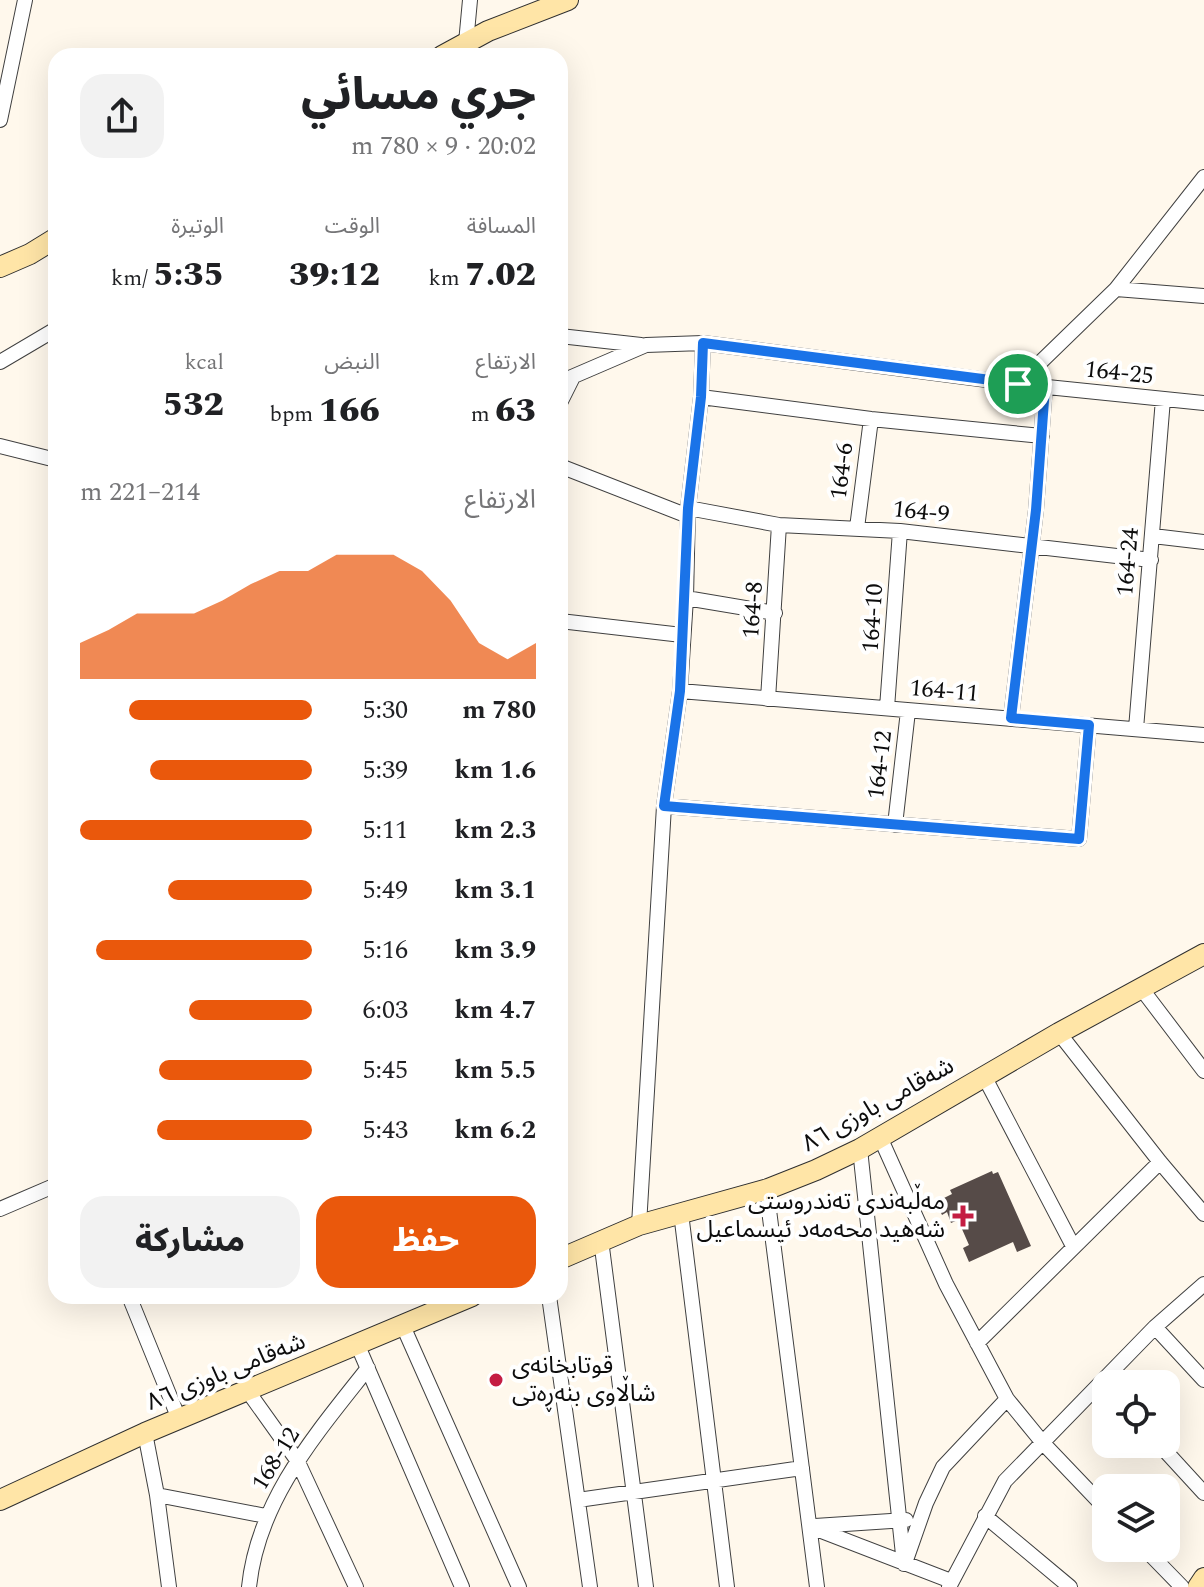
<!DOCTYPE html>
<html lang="ar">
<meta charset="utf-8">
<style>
body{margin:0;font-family:Spectral,"Noto Sans Arabic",serif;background:#f2f2f2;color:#202124;direction:rtl;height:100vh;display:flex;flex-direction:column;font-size:30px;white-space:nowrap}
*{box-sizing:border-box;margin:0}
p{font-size:26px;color:#757577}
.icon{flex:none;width:44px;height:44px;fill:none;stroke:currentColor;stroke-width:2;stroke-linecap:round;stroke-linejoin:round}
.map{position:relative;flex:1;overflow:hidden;direction:ltr}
.sheet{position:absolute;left:48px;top:48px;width:520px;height:1256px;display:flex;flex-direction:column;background:#fff;border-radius:24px;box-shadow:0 8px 32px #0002;direction:rtl}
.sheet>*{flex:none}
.fabs{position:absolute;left:1092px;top:1370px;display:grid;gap:16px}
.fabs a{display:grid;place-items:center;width:88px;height:88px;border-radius:16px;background:#fff;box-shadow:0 8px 32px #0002;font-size:40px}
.pin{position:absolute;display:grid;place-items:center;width:68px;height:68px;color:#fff;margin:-34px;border:4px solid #fff;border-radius:50%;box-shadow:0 2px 8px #0007}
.round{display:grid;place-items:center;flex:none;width:84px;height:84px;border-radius:24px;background:#f2f2f2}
.overview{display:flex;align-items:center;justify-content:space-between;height:136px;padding:0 32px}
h1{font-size:44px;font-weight:800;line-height:60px}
.metrics{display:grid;grid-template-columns:repeat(3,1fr);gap:12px;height:136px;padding:8px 32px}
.metrics div{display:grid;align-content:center}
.metrics b{font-size:34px;font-weight:800}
.metrics small{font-size:22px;font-weight:400}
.metrics p{font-size:22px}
.chart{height:224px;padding:16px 32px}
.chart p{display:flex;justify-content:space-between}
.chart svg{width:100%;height:144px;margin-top:8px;fill:#ea580c;opacity:.7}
.cta{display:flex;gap:16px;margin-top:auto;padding:16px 32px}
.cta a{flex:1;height:92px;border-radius:24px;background:#ea580c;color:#fff;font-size:32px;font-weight:800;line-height:92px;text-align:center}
.cta a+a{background:#f2f2f2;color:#202124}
ul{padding:0 32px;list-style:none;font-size:26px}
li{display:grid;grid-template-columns:128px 96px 1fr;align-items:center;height:60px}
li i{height:20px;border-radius:10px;background:#ea580c}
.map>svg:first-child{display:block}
</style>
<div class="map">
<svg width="1204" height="1587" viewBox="0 0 1204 1587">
<rect width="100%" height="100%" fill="#fff8ec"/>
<path fill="#564b48" d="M992 1171 993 1174 998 1172 1031 1246 1017 1252 1013 1242 969 1262 963 1248 969 1245 958 1220 951 1223 947 1212 942 1215 936 1202 952 1194 950 1190Z"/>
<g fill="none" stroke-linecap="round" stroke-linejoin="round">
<defs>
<path id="street" d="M466 43 470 0
M0 120 25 0
M1116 289 1204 296
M560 336 641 345
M0 362 56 329
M560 382 646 345 703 343 1018 384 1204 403
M1018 384 1116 289 1204 177
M701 397 871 419 1042 436
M560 403 572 379
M0 446 56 460
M560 466 688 516
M688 508 779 525 900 531 1151 560
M857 528 871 419
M1153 536 1204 542
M686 598 775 613
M560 621 682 635
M680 691 1204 735
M768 699 779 525
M887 708 900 531
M1011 718 1036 510 1045 387
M1136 729 1163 399
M664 806 1079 839 1089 725
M895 825 908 711
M1141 988 1204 1071
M1059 1033 1160 1162 1204 1214
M984 1076 1073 1246
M880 1137 946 1284 1007 1399 1043 1443 1106 1509
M860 1149 904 1564
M768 1189 769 1210 817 1587
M0 1209 56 1185
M681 1213 727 1587
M639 1225 664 806 680 691 686 598 688 508 701 397 703 343
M601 1240 646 1587
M129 1296 179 1419
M549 1296 590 1587
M403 1326 519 1587
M1155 1327 1204 1380
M977 1343 1160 1162
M358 1346 462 1587
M247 1390 297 1460 356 1587
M145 1433 157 1495 169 1587
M1159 1444 1204 1493
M157 1495 266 1516
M578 1500 802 1468
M985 1516 1070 1587
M815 1526 906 1520
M811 1527 951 1581
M1144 1548 1182 1587
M906 1560 926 1503 943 1467 1007 1399
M249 1587C258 1500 316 1434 368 1368
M949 1587 1005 1481 1155 1327 1204 1284"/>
<path id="secondary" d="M442 56 488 31 568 0
M0 267 30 254 56 238
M560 1259 639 1225 768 1189 816 1170 860 1149 1059 1033 1204 954
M0 1500 145 1433 472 1296
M1198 1587 1204 1578"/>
</defs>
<use href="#street" stroke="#404040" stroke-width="16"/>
<use href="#secondary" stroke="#2f2f2f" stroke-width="22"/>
<use href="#street" stroke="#fff" stroke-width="14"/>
<use href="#secondary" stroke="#ffe5a7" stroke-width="20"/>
</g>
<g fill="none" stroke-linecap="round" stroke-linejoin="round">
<defs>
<path id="route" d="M703 343 1045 387 1036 510 1011 718 1089 725 1079 839 664 806 680 691 688 508 701 397Z"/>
</defs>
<use href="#route" stroke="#fff" stroke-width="16"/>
<use href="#route" stroke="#1a73e8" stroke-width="10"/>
</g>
<g fill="#c41d43" stroke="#fff" stroke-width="3">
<path d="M959 1204h8v8h8v8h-8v8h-8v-8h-8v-8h8z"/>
<circle cx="496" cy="1380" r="8"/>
</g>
<g text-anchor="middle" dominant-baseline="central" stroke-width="8" stroke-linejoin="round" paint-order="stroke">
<g font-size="24" fill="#0d0d0d" stroke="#fff">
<text transform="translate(1119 373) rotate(6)">164-25</text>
<text transform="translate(842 471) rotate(-83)">164-6</text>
<text transform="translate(921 512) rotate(6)">164-9</text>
<text transform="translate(1128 562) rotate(-85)">164-24</text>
<text transform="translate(753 610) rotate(-86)">164-8</text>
<text transform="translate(873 618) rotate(-86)">164-10</text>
<text transform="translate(944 691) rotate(5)">164-11</text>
<text transform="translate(880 765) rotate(-83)">164-12</text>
<text transform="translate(878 1105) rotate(-29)">شەقامی باوزی ٨٦</text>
<text transform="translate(226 1372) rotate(-22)">شەقامی باوزی ٨٦</text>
<text transform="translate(276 1459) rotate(-58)">168-12</text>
</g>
<g font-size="24" fill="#0d0d0d" stroke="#fff" text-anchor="end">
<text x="945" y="1202">مەڵبەندی تەندروستی<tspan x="945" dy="28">شەهید محەمەد ئیسماعیل</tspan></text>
<text x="512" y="1366" text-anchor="start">قوتابخانەی<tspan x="512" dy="28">شاڵاوی بنەڕەتی</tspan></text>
</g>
</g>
</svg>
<div class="fabs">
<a><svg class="icon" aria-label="locate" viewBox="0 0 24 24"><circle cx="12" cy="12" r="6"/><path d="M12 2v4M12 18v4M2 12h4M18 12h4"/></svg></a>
<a><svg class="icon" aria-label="layers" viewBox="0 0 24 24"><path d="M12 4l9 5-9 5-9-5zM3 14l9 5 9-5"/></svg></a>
</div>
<div class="pin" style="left:1018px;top:384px;background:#1e9e55"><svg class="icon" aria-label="arrive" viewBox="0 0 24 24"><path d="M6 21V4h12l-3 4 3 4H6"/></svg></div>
<section class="sheet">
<div class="overview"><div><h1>جري مسائي</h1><p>20:02 · 9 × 780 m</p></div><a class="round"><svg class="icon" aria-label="share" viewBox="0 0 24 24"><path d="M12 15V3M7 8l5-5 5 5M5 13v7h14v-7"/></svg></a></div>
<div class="metrics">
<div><p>المسافة</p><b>7.02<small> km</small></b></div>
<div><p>الوقت</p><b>39:12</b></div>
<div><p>الوتيرة</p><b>5:35<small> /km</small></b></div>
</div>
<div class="metrics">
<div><p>الارتفاع</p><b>63<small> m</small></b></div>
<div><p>النبض</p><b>166<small> bpm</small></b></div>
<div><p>kcal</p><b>532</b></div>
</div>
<div class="chart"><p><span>الارتفاع</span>214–221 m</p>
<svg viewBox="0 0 160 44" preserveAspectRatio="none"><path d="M0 44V33L10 29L20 24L30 24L40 24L50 20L60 15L70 11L80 11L90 6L100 6L110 6L120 11L130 20L140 33L150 38L160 33V44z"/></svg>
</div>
<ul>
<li><b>780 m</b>5:30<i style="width:79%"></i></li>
<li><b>1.6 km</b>5:39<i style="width:70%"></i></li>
<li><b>2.3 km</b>5:11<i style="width:100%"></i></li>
<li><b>3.1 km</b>5:49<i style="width:62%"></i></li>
<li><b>3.9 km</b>5:16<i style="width:93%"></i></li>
<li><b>4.7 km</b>6:03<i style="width:53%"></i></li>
<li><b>5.5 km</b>5:45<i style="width:66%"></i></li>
<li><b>6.2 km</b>5:43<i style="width:67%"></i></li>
</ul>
<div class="cta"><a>حفظ</a><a>مشاركة</a></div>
</section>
</div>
